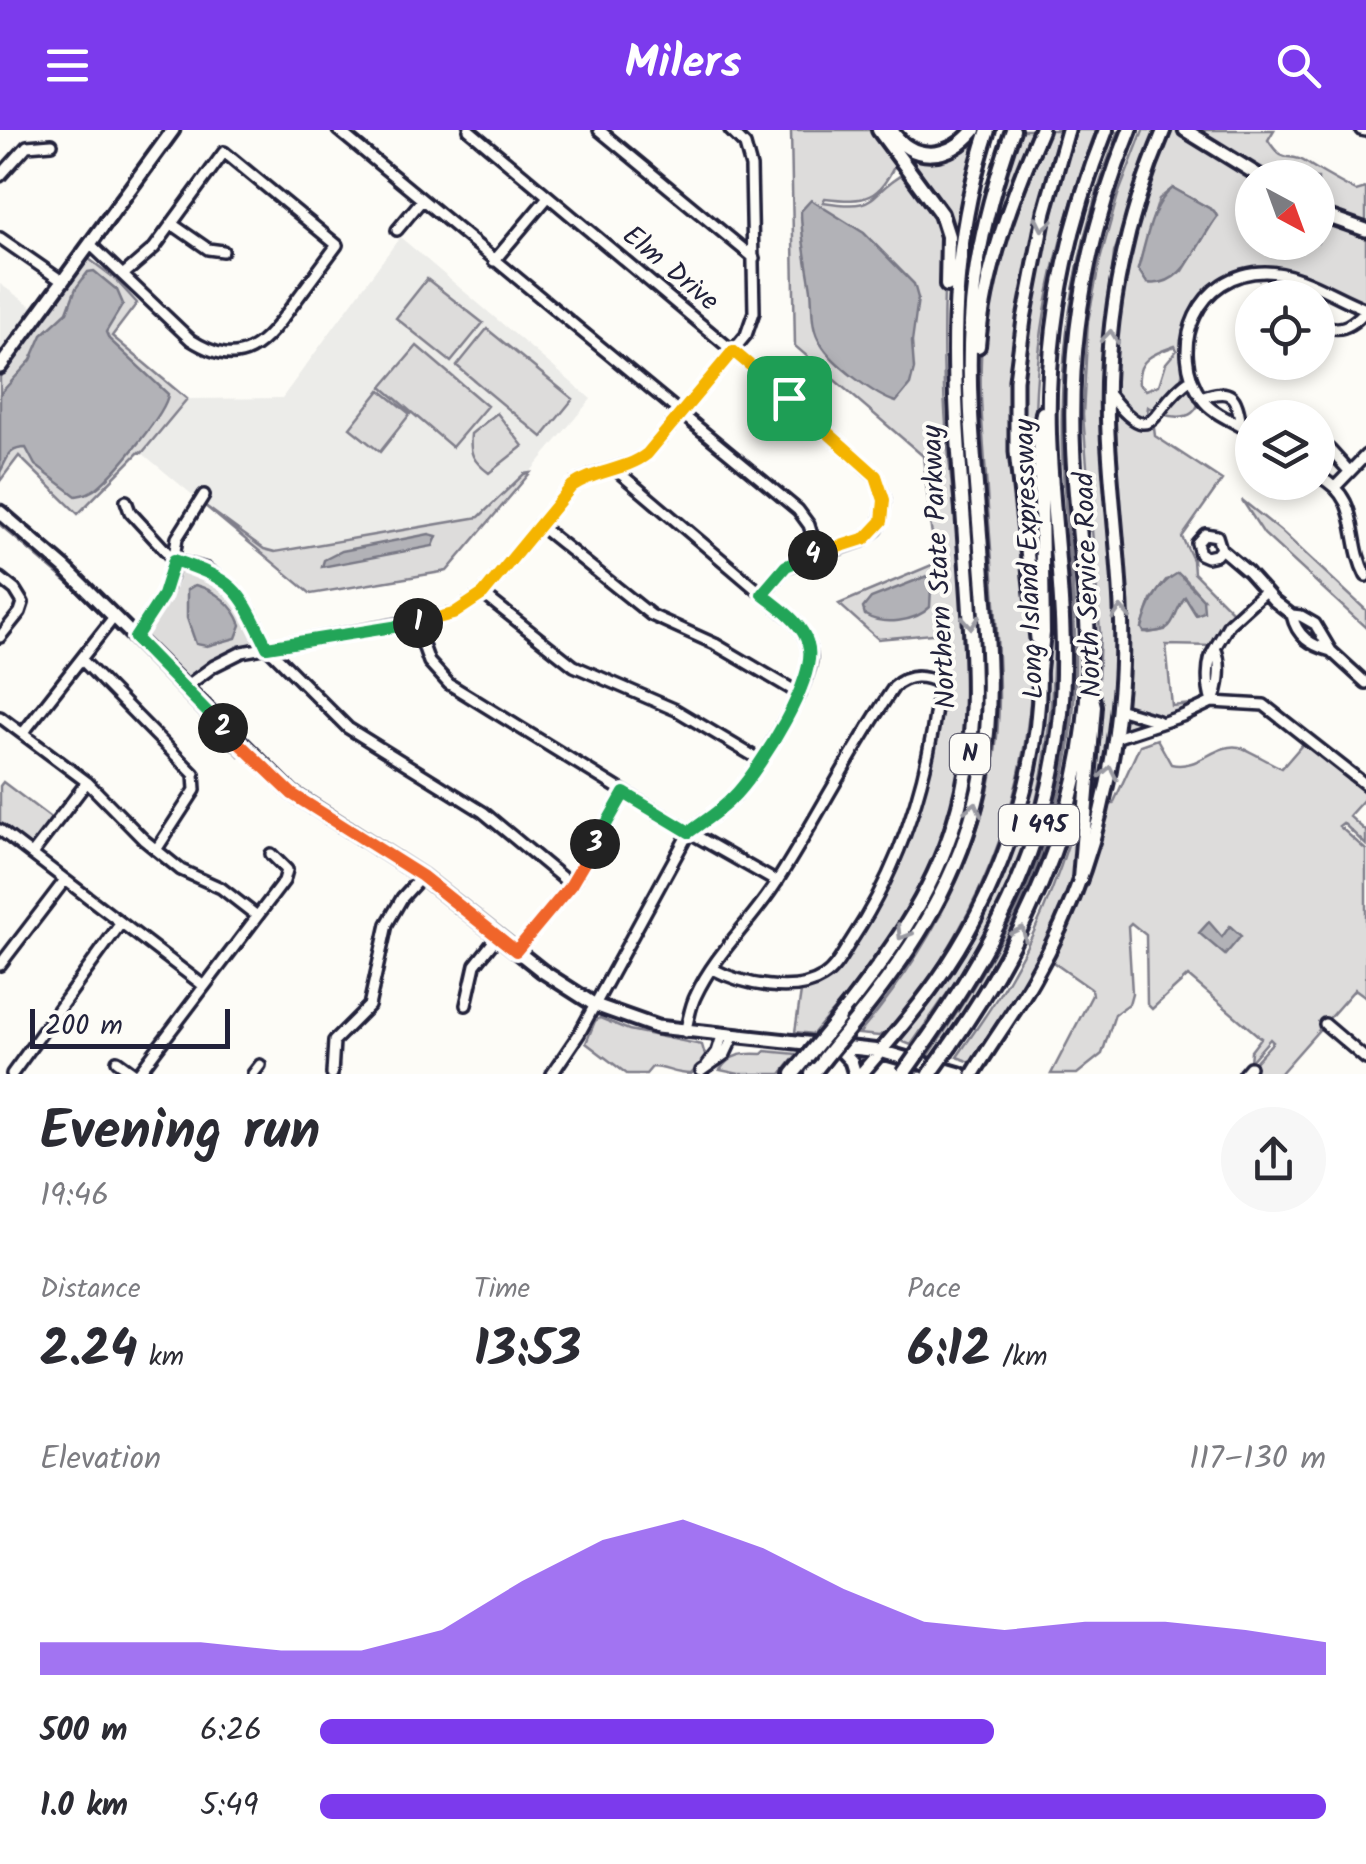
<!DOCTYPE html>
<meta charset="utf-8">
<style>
body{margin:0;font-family:Kalam,sans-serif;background:#f7f7f7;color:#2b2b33;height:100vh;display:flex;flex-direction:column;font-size:38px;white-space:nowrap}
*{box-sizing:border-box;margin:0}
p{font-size:32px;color:#7c7c81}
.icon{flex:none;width:55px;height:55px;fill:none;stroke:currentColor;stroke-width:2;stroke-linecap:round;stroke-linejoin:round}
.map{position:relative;height:944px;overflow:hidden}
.side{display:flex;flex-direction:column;background:#fff;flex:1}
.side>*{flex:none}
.needle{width:65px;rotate:139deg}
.controls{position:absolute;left:1235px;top:30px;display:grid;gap:20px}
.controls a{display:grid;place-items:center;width:100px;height:100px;border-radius:50%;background:#fff;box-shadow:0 5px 15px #0003;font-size:50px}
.scale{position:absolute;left:30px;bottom:25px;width:200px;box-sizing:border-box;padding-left:10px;border:5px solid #22223b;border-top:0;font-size:28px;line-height:35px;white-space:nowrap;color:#22223b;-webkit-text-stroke:8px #fdfcf7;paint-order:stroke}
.pin{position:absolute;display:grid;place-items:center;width:85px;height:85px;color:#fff;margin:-42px;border-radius:20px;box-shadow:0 5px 15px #0006}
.km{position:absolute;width:50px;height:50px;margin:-25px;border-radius:50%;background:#222;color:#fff;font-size:28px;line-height:50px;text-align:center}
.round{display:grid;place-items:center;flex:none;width:105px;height:105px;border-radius:52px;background:#f7f7f7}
.summary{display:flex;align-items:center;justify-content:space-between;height:170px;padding:0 40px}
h1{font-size:55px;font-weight:600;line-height:75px}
.metrics{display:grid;grid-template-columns:repeat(3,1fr);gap:15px;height:170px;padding:10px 40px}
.metrics div{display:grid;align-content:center}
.metrics b{font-size:50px;font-weight:600}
.metrics small{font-size:28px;font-weight:400}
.metrics p{font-size:28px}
.chart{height:280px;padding:20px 40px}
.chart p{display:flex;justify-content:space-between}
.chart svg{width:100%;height:180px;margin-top:10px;fill:#7c3aed;opacity:.7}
ul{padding:0 40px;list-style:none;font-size:32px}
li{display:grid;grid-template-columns:160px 120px 1fr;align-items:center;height:75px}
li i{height:25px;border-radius:12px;background:#7c3aed}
header{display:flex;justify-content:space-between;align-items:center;height:130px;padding:0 40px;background:#7c3aed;color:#fff;font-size:45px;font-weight:600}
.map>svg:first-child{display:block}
</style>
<header><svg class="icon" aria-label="menu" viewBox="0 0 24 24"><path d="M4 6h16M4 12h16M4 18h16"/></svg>Milers<svg class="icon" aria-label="search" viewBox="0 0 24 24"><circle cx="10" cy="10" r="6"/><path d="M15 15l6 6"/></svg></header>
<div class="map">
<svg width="1366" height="944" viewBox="0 0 1366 944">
<rect width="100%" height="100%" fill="#fdfcf7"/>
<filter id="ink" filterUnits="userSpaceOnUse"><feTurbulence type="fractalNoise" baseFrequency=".01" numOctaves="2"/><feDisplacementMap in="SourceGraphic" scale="20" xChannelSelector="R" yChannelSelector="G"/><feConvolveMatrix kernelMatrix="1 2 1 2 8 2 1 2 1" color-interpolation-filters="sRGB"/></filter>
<g filter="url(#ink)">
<path fill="#ecece9" d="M400 107 591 269 492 388 265 425 142 323 187 269 282 268Z
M0 154 40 182 0 237Z"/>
<path fill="#dddcdb" stroke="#807f8b" stroke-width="2.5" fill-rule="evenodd" d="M791 0H875L897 31C878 70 867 73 825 68L823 72C881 81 864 66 906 42 917 58 933 75 941 92 950 113 944 138 944 159 943 192 943 225 944 258 948 399 994 550 949 688 938 720 925 756 907 785 881 828 845 866 813 904L795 902 801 862 818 856 842 837 887 761 905 718 924 665 935 619 945 556 943 503 878 509 839 474 939 432 931 399 923 326 795 216Z
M1020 0H1036L988 138 992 94Z
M1047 0H1062C1038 92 1005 212 1010 306 1013 367 1028 427 1032 487 1040 643 987 782 890 901L879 906 859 904C938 810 999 693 999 567 999 499 991 430 987 362 984 309 977 255 983 202 985 177 994 153 1001 129 1014 85 1030 43 1047 0Z
M1075 0H1096C1067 80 1043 161 1037 246 1032 307 1037 370 1038 431L1035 433 1023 314 1022 256 1027 209 1054 66Z
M1119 0C1118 19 1103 48 1096 70 1082 113 1072 158 1067 203 1055 319 1078 435 1075 552 1073 654 1038 750 989 839 975 863 936 930 916 944 987 840 1045 750 1066 623 1082 522 1066 421 1062 320 1058 209 1078 102 1119 0Z
M1143 0H1152L1154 4 1114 123 1109 173 1118 498 1116 568 1108 632 1092 697 1100 502 1083 285 1088 191 1100 130 1118 65Z
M1164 0H1274L1268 10C1286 38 1287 20 1307 33 1322 43 1339 52 1356 61L1366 58V179L1275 143 1236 147 1198 177 1179 258 1189 260 1199 271C1194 295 1163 287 1148 277L1146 292 1153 290 1155 306 1222 350 1182 407 1193 430 1194 443 1237 486 1216 516 1166 515 1172 576 1212 572 1210 525 1219 524 1212 572 1120 604 1111 278 1117 274 1107 262 1117 153ZM1252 48H1318V112H1252ZM1173 58 1214 81 1217 86 1183 141 1138 139 1159 69ZM1175 216 1177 220 1166 233 1159 255 1146 260 1139 254C1136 229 1155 223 1175 216ZM1183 446 1203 469 1183 468 1165 500 1149 503 1142 498 1151 470 1166 450Z
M969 14 973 19 956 110H952L905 29 909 23C932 34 949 28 969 14Z
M85 126 113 147 137 173 112 206 187 269 142 323 139 322 78 384 19 326 0 351V240Z
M427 149 483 193 451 232 396 188Z
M487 199 573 269 542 307 457 236Z
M417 216 487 276 452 317 382 257Z
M380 260 410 284 380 322 350 298Z
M497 283 523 316 489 343C473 331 469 324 471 304Z
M530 343 447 441 311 464 204 375 264 419 275 422 479 387 524 344Z
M1242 370 1282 402 1366 480V498L1264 404Z
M0 382 136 508C157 487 166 464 177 436 224 445 247 470 260 516L244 519 184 558 246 619 239 626 76 460 0 395Z
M1048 456C1057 478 1054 514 1053 539 1050 634 1028 738 977 819 956 852 933 883 911 915L901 911 902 908C977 815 1030 713 1043 593 1048 547 1046 502 1048 456Z
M1308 608 1366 655V667L1349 686 1366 701V715L1343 693 1339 696 1366 720V867L1355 859 1280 944H1244L1273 912 1270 909 1250 932 1251 921 1261 908 1188 846 1152 879 1147 874 1146 805 1131 793 1128 796 1132 863 1129 874 1115 884 1102 924 1077 944H1051L1092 865 1091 859 1050 830 1084 759 1108 676 1113 674 1140 615 1157 609 1171 634C1197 641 1217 612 1239 617 1248 619 1271 634 1282 638Z
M3 652 56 692 32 724 0 700V656Z
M1085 657C1082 684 1083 716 1076 742 1055 813 1014 873 973 933L957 927C976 899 996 872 1012 843 1046 786 1068 721 1085 657Z
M600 888 629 900 702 915 706 929 691 944C673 944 666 937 652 937L646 944H627L586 913 595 891Z
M765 921 797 924 781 944H739L720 940C731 923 744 923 762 924Z"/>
<path fill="#b2b2b7" stroke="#787885" stroke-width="2.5" d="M1173 58 1214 81 1217 87C1197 111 1185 159 1147 153L1138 139C1146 113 1151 74 1173 58Z
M811 70 864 103 914 154 918 168 912 212 914 239 910 255 896 272C875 266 832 233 821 214 810 198 813 178 811 160 807 133 801 108 801 81Z
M94 141 117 160 123 174 106 202 109 209 168 264C167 282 114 344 98 357 92 362 84 365 76 366L35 335 26 318C7 318 8 329 0 342V264L31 230 42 205 67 182 76 158 88 142Z
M429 404 437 406 433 416 322 437 324 430 342 421Z
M1178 443 1203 469 1204 482 1196 485 1185 467C1170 487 1178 504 1144 502L1142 498C1148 476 1157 454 1178 443Z
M927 446 931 457 930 477C915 492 883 496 865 485L863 478 871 468Z
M195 455C215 460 234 475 241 495L236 508 207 516 196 514 187 488V460Z
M1209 792 1222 807 1230 796 1241 806 1225 825 1199 803Z"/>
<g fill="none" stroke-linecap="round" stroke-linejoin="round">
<defs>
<path id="minor" d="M338 0 798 380 809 395 818 424
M469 0 789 268 876 346 885 370 881 391 877 399 861 411 786 437 762 464
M599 0 754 128
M1361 0 1366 1
M0 46 27 16 52 14
M172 94 208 119 223 121
M397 100 422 70
M0 108 62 151
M90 114 191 210C243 243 264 214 294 173 308 154 323 134 337 115L224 22 154 118 124 144
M494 131 548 67
M1318 179 1325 195C1341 204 1355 193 1366 180
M1107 262C1157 325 1149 277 1190 250
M1201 268C1232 257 1236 265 1241 295
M1252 303C1237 292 1213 285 1202 269 1166 217 1198 142 1265 142 1300 142 1334 167 1366 179
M1318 318 1330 320 1349 341
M1318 346C1363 369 1346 408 1366 446
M1336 356 1366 325
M126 371 130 382 174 430 206 439 234 459 250 482 267 517 348 598 483 682 571 755
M539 395 651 485 715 514 800 564
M1221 419 1216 425 1207 427 1200 424 1197 413 1205 404 1217 406 1221 419 1248 442 1274 471 1292 485 1301 486 1315 494 1331 521C1311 515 1297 507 1292 485
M0 448 15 460 23 473 20 482 0 507
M483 464 574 536 676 580 760 630
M415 493 429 532 449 554 689 702 777 752
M135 508 163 465 171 446 177 408 204 365
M1215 518C1222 532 1220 559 1212 572 1207 557 1206 531 1215 518Z
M1215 518 1229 494 1265 461
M1331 521 1366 553
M81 529 194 644 195 660 156 720
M184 558 214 536 242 522 453 484 483 464 572 356C595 339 626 341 649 322L746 205 754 182 751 37 745 15 730 0
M1118 579 1158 591
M0 587 87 652 144 710 181 740 221 758 257 786
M23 603 114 487
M1115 608 1182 586 1212 572 1264 575 1366 655
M0 700 204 856
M32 724 87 652
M516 821 571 755 624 663
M0 835 65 750
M466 875 475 835 498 806
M1325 894 1366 929
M685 902C689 889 690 876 696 865 715 824 752 791 776 753 817 689 851 620 894 557 908 544 923 545 939 553 930 644 902 734 851 811 843 823 836 839 823 847 794 866 741 854 713 839
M117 931 135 944
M707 935 717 922 722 906
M701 941 725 924 733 907
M12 944 121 793
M138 944 284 751 287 740 271 724
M253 944 260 935
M332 944 334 911 369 876 387 794 402 768 422 746
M552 944 579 904 689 702C706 690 724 679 737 663 757 640 811 555 811 527 810 513 803 502 795 492L615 339
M1244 944 1250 937"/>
<path id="major" d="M1185 0 1263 48
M1318 83 1366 100
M0 237 173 0
M0 382 65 438 292 663 422 746 542 841 595 875 657 897 880 921 960 944
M1037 509 1016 322V250L1024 189 1045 81 1068 0
M837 916 851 931 855 944
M861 944C891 909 921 875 947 836 1002 753 1044 633 1039 532
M973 944C992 912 1015 882 1034 848 1085 760 1112 661 1120 560 1127 475 1112 388 1108 303 1103 198 1123 96 1164 0"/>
<path id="highway" d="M879 0 941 84 948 106 947 155
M891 0C913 34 950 29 974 0
M978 216C984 142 1012 67 1041 0
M1039 540 1043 503 1040 303 1043 283
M1080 749 1094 576 1091 564
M860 885C915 816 960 746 979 659 995 584 988 509 982 433 977 353 966 272 971 192 974 126 991 62 1013 0
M839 888C887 827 931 768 954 693 981 608 973 524 967 437 957 282 938 151 988 0
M927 910C998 808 1049 710 1061 584 1069 490 1052 397 1049 304 1046 199 1067 97 1106 0
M950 916C1027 806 1085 681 1088 545 1090 469 1076 394 1073 318 1068 208 1088 102 1130 0
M793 944 806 928
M812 944 824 929"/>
</defs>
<use href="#minor" stroke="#22223b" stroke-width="16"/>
<use href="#major" stroke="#22223b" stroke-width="19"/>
<use href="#highway" stroke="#22223b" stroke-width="20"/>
<use href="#minor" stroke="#fdfcf7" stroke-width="9"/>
<use href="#major" stroke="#fdfcf7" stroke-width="11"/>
<use href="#highway" stroke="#fdfcf7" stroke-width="12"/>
<defs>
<path id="highway-bridge" d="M806 928 839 888
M824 929 860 885
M903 944 927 910
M930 944 950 916"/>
</defs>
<use href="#highway-bridge" stroke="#22223b" stroke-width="20" stroke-linecap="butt"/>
<use href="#highway-bridge" stroke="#fdfcf7" stroke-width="12"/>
</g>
<defs><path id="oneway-chevron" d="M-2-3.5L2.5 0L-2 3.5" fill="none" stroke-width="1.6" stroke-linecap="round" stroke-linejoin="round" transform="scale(2.5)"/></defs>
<g stroke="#9a9aa2">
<use href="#oneway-chevron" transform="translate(1043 94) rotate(102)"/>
<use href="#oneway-chevron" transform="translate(1110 207) rotate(-84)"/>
<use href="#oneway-chevron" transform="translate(1121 483) rotate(-93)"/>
<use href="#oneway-chevron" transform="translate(971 492) rotate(86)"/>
<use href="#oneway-chevron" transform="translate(1109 643) rotate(-79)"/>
<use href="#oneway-chevron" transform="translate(974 679) rotate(-75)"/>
<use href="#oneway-chevron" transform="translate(903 803) rotate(122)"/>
<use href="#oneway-chevron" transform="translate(1020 803) rotate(-64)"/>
</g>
</g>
<g fill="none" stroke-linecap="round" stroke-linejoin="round" filter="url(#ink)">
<defs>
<path id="split-1" d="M418 493 453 484 483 464 572 356C595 340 625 341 647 324L733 221 789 268"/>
<path id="split-2" d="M223 598 135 508 163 465 174 430C238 452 238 458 267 517L418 493"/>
<path id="split-3" d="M223 598 292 664 422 746 516 821 571 755 595 714"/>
<path id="split-4" d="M595 714 624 663 689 702C706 690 723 679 737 663 760 638 819 546 808 514 802 492 779 478 762 464L786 436 813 425"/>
<path id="split-5" d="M789 268 876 346 884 370 882 391 866 408 813 425"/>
</defs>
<use href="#split-1" stroke="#fff" stroke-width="20"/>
<use href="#split-2" stroke="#fff" stroke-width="20"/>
<use href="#split-3" stroke="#fff" stroke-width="20"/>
<use href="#split-4" stroke="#fff" stroke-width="20"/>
<use href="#split-5" stroke="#fff" stroke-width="20"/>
<use href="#split-1" stroke="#f5b400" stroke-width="12"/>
<use href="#split-2" stroke="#22a559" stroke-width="12"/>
<use href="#split-3" stroke="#f0652b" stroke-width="12"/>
<use href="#split-4" stroke="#22a559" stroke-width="12"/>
<use href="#split-5" stroke="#f5b400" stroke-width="12"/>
</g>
<g text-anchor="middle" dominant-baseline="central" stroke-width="8" stroke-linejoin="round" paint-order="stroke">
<g fill="#fdfcf7" stroke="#646373" stroke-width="2.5">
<rect x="950" y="604" width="40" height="40" rx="8"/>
<rect x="999" y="675" width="80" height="40" rx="8"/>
</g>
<g font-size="25" font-weight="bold" fill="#22223b">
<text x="970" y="624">N</text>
<text x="1039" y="695">I 495</text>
</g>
<g font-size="28" fill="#22223b" stroke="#fdfcf7">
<text transform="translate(670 139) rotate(40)">Elm Drive</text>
<text transform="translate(1030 429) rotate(-92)">Long Island Expressway</text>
<text transform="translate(940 437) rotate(-93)">Northern State Parkway</text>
<text transform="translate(1089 455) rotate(-92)">North Service Road</text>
</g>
</g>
</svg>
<div class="controls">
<a><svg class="needle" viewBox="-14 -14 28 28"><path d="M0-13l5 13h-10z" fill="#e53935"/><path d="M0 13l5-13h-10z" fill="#7c7c81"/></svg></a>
<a><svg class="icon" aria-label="locate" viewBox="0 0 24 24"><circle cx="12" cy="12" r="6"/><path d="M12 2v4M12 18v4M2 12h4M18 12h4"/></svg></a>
<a><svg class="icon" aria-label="layers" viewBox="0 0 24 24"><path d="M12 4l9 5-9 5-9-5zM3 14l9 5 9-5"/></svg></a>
</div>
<div class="scale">200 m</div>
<div class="pin" style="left:789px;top:268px;background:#1e9e55"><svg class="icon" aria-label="arrive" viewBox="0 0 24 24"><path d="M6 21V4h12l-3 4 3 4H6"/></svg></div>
<b class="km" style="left:418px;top:493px">1</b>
<b class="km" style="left:223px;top:598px">2</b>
<b class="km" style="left:595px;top:714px">3</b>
<b class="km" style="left:813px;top:425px">4</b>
</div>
<section class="side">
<div class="summary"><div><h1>Evening run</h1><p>19:46</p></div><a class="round"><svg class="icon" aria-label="share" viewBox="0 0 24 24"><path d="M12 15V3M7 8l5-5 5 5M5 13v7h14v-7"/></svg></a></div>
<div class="metrics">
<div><p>Distance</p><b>2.24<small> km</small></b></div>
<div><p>Time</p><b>13:53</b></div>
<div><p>Pace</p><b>6:12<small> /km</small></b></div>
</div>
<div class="chart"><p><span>Elevation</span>117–130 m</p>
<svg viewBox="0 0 160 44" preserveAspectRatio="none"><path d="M0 44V36L10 36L20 36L30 38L40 38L50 33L60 21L70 11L80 6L90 13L100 23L110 31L120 33L130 31L140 31L150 33L160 36V44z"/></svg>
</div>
<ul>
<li><b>500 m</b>6:26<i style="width:67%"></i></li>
<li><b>1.0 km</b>5:49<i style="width:100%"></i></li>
</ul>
</section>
